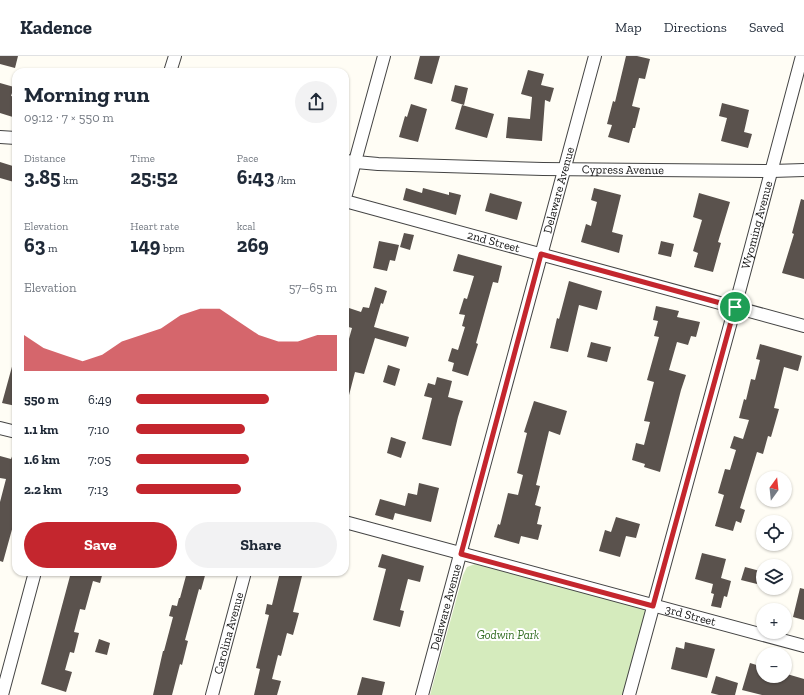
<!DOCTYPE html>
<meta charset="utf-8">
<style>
body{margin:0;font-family:"Zilla Slab",serif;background:#f2f2f3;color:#1f2937;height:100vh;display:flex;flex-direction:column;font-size:15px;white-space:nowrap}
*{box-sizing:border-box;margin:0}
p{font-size:13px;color:#747a83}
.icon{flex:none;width:22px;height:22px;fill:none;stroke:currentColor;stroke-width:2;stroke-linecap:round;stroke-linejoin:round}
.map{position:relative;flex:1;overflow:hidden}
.panel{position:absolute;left:12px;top:12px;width:337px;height:508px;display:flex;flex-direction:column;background:#fff;border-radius:12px;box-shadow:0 1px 3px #0004}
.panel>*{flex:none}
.needle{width:26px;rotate:15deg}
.fabs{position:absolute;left:756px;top:415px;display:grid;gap:8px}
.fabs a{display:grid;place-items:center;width:36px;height:36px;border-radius:50%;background:#fff;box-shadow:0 1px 3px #0004;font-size:20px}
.pin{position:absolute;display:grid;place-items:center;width:34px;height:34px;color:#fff;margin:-17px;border:2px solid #fff;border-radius:50%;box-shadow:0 1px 4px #0007}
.round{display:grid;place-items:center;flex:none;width:42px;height:42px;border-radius:21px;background:#f2f2f3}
.head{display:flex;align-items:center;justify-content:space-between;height:68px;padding:0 12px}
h1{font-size:22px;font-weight:700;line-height:30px}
.figures{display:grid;grid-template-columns:repeat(3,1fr);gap:6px;height:68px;padding:4px 12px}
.figures div{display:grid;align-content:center}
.figures b{font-size:20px;font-weight:700}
.figures small{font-size:11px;font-weight:400}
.figures p{font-size:11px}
.chart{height:112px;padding:8px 12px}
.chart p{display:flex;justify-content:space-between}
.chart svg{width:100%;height:72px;margin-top:4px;fill:#c4262e;opacity:.7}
.action{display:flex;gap:8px;margin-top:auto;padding:8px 12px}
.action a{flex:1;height:46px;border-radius:24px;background:#c4262e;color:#fff;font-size:16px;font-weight:700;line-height:46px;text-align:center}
.action a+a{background:#f2f2f3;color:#1f2937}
ul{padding:0 12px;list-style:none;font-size:13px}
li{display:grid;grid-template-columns:64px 48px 1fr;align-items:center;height:30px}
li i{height:10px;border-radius:5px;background:#c4262e}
header{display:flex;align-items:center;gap:24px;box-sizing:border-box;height:56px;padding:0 20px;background:#fff;border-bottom:1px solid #e0e1e3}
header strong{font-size:19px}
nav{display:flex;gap:22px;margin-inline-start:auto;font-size:14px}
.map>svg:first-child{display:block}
</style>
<header>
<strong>Kadence</strong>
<nav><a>Map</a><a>Directions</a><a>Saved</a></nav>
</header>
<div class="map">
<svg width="804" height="639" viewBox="0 0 804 639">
<rect width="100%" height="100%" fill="#fffdf5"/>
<path fill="#d5ebbd" d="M475 508 642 552 645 555V558L624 639H430L463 519 467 511Z"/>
<path fill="#5a524d" d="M0 0H18L15 12 0 8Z
M420 0H440L432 28 414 23Z
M626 0H637L650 3 645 23 639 22 632 50 640 52 635 72H633L629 87 608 81 612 69 607 68 613 45 615 46Z
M528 14 544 18 541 29 554 32 550 46 545 44 542 85 506 82 508 61 530 63 532 41 521 38Z
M0 27 14 31 11 40 16 41V62L0 57Z
M455 29 468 32 464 49 451 45Z
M722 47 749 54 744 76 752 78 748 92 721 85 727 62 719 60Z
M411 48 427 53 418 86 399 81 405 60 407 61Z
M462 49 494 58 487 82 455 73Z
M0 106 16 111V119L14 126 0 122Z
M406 132 422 137 423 132 449 139V136L461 139 456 159 403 144Z
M594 132 621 139 612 176 623 179 619 197 581 186 586 168 591 170 597 146 591 144Z
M490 137 522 146 517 164 485 155Z
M699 137 730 146 718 186 721 187 713 216 694 211 698 197 693 195 702 164 693 161Z
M801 143 804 144V223L782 217 794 178 792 177Z
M404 177 414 179 410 194 400 191Z
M379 185 399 189 395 205 390 204 387 215 373 212Z
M661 185 674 188 671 201 658 198Z
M458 198 502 210 498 227 493 226 476 287 478 288 468 320 452 315 454 307 448 305 452 292 458 294 465 271 462 270 465 259 459 258 464 242 467 243 474 220 453 215Z
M569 225 602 235 597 254 579 249 568 296 550 292 557 262 559 263Z
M375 231 387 235 383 248 381 247 374 271 409 281 406 291 375 282 364 318 355 316 348 343 345 342V290H347L352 272 345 270V265L349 252 361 256 363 251 369 252Z
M656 250 679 255 677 261 700 266 696 281 691 280 688 289 677 286 669 314 686 319 681 334 660 416 644 411 645 408 632 404 636 387 644 389 650 366 644 365 654 326 647 324 659 281 654 280 658 265 653 264Z
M591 286 611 291 607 306 587 301Z
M760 288 802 300 798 315 784 311 774 352 779 353 771 381 768 380 763 398 757 396 740 452 745 454 741 467 736 465 733 475 715 470 724 439 718 437 725 413 730 414 736 394 730 392 734 380 743 383 749 364 739 362 744 343 746 344 751 323 755 324 760 304 756 303Z
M13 307H16V350L2 347Z
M388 309 400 313 395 330 383 326Z
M437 321 452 325 448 341 463 345 458 361 451 390 422 383 432 342 424 340 428 327 435 329Z
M534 345 567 355 560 379 549 375 536 429 540 430 535 449 541 451 537 468 542 469 538 484 521 480 519 488 494 481 498 468 500 469 508 437 518 439 523 419 517 417 527 377 524 376Z
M391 381 406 386 401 402 387 397Z
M13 398H16V459L3 506 0 505V446L6 423 0 422V400L11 403Z
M419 427 439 432 431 466 395 457 393 464 375 459 380 443 405 450 408 437 417 439Z
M616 461 640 468 636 482 626 480 620 501 599 495 605 474 611 476Z
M702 497 726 503 721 522 731 525 727 541 724 540 721 552 711 550 714 538 711 537 713 528 695 523Z
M382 498 424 510 420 526 408 523 400 554 404 555 400 571 373 564 386 513 378 511Z
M745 511 760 515 757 528 741 524Z
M70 516H103L100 527 93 525 85 554 80 553 74 576 79 577 74 597 70 596 65 614 72 616 66 636 41 628 70 520Z
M187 516H206L201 534 199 533 185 584 188 585 182 609 180 608 172 639H153L163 595H164L173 561 169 560 172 549 177 550 179 542H180Z
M280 516H303L293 556 299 557 293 579 287 577 281 600 278 599 272 623 281 625 277 639H254L260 613 256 612 269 559 265 558 267 548 272 549Z
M800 532 804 533V564L793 561Z
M99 583 110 587 107 599 95 596Z
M685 586 715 593 707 622 671 613 676 591 684 593Z
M750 607 763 611V620H786L787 618 804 623V639H762L742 634Z
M716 620 738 627 735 639H719L711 637Z
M362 621 385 626 382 639H357Z"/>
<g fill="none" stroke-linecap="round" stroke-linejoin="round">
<defs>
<g id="street">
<path d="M170 16 175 0"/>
<path d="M0 81 16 82"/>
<path id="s1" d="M345 105 378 108 543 113 772 115 804 114"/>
<path d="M345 142 384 0"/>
<path id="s2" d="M345 145 804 270"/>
<path d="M0 372 16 376"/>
<path id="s3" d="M345 466 804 590"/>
<path d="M2 639 35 516"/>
<path id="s4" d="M212 639 245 516"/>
<path id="s5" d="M422 639 595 0"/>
<path id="s6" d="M629 639 735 251 802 0"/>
</g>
</defs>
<use href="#street" stroke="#444" stroke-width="14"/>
<use href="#street" stroke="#fff" stroke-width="12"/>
</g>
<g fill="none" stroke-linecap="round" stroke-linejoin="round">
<defs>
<path id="route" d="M541 198 735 251 653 550 461 498Z"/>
</defs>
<use href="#route" stroke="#fff" stroke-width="8"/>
<use href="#route" stroke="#c4262e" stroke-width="5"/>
</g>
<g text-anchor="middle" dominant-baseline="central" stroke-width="4" stroke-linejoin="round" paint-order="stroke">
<g font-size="12" fill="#111" stroke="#fff">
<text stroke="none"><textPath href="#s1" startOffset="278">Cypress Avenue</textPath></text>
<text stroke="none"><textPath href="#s5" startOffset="523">Delaware Avenue</textPath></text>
<text stroke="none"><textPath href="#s6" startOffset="487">Wyoming Avenue</textPath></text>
<text stroke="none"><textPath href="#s2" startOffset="154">2nd Street</textPath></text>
<text stroke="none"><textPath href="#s5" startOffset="91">Delaware Avenue</textPath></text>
<text stroke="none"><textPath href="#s3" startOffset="358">3rd Street</textPath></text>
<text stroke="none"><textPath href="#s4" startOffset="64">Carolina Avenue</textPath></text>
</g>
<g font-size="12" font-style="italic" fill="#2f6b1f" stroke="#fff">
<text x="508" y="579">Godwin Park</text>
</g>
</g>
</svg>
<div class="fabs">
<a><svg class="needle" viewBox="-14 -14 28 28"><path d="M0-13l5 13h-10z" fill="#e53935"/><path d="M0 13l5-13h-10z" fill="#747a83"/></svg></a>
<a><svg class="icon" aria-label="locate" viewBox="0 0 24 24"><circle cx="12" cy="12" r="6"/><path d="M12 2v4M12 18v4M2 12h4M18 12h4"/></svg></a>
<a><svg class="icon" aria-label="layers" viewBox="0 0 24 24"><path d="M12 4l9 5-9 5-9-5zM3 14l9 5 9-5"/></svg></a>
<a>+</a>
<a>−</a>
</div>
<div class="pin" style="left:735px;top:251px;background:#1e9e55"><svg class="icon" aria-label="arrive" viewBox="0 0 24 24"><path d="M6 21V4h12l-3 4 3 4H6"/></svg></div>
<section class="panel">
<div class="head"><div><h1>Morning run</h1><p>09:12 · 7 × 550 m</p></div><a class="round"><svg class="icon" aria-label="share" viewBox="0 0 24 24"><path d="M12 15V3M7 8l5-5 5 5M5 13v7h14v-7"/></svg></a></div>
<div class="figures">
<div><p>Distance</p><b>3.85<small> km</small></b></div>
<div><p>Time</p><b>25:52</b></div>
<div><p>Pace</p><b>6:43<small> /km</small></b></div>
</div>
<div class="figures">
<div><p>Elevation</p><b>63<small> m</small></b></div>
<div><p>Heart rate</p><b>149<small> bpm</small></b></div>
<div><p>kcal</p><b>269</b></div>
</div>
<div class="chart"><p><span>Elevation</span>57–65 m</p>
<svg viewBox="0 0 160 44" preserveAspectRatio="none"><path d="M0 44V22L10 30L20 34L30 38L40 34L50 26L60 22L70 18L80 10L90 6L100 6L110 14L120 22L130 26L140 26L150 22L160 22V44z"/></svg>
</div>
<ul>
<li><b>550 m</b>6:49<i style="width:66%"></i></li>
<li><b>1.1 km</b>7:10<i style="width:54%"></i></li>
<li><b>1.6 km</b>7:05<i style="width:56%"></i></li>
<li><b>2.2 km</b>7:13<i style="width:52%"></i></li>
</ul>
<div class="action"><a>Save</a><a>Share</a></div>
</section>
</div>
